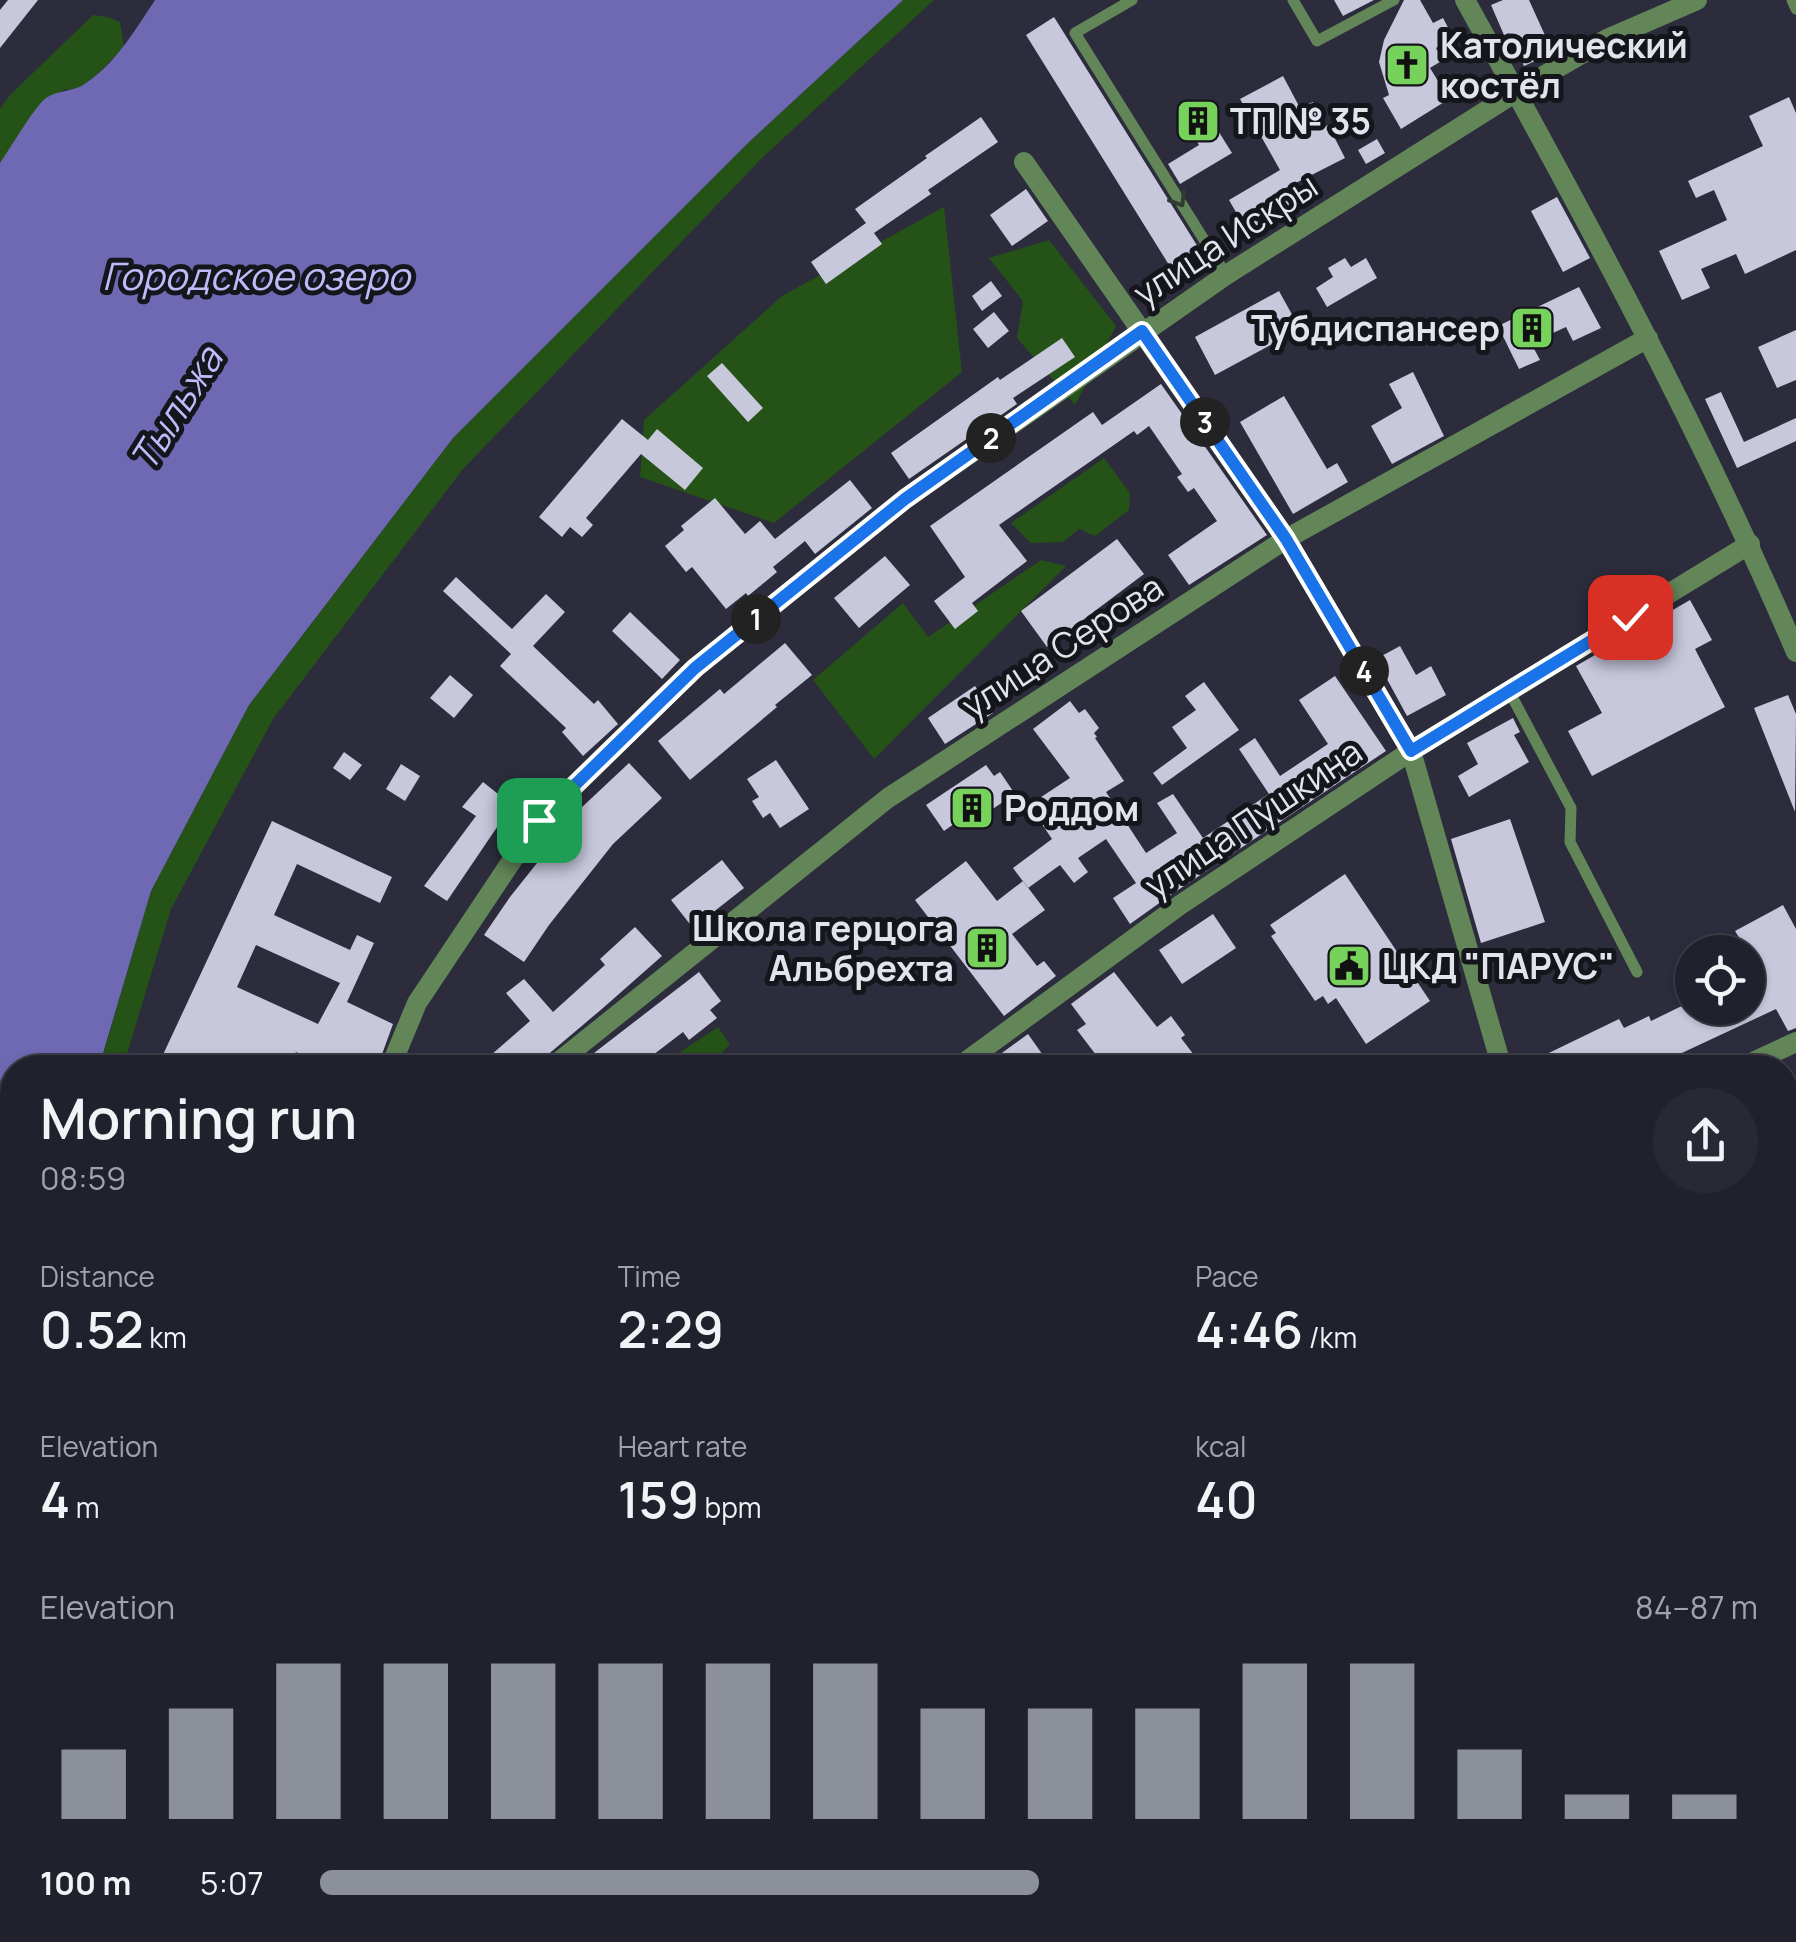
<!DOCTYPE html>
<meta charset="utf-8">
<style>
body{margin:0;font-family:Manrope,sans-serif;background:#292935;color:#f1f3f6;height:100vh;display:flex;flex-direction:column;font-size:38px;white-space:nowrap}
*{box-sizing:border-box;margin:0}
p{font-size:32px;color:#a2a3aa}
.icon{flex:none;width:55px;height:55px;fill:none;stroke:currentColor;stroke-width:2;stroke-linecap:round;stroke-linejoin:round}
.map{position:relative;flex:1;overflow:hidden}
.drawer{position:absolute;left:0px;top:1055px;width:1798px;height:888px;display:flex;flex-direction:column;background:#21212d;border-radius:40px 40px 0 0;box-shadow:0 2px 8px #0004,0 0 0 2px #3e3e49}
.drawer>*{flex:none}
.buttons{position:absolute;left:1675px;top:935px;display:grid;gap:20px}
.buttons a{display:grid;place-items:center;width:90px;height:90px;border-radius:50%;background:#21212d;box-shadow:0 2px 8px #0004,0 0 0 2px #3e3e49;font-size:50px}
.pin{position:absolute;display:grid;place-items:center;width:85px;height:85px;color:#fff;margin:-42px;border-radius:20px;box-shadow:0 5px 15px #0006}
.km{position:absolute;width:50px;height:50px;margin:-25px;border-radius:50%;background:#222;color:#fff;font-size:28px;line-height:50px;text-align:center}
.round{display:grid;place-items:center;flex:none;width:105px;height:105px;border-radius:52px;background:#292935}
.headline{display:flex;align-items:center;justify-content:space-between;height:170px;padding:0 40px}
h1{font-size:55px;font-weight:600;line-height:75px}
.figures{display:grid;grid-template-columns:repeat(3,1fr);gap:15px;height:170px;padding:10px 40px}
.figures div{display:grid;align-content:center}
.figures b{font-size:50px;font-weight:600}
.figures small{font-size:28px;font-weight:400}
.figures p{font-size:28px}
.chart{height:280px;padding:20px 40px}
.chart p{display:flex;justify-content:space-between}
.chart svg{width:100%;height:180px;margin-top:10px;stroke:#8c9099;stroke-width:6}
ul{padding:0 40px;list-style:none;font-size:32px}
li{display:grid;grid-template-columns:160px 120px 1fr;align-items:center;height:75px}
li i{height:25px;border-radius:12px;background:#8c9099}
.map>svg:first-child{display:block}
</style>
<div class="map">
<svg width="1796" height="1942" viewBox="0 0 1796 1942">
<rect width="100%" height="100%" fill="#2c2c3c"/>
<path fill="#255217" d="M903 0H934L763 157 463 469 273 719 171 909 123 1067 99 1068 151 891 249 705 453 438 748 143Z
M93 15 108 17 120 22 124 47 97 75 79 88 64 90 45 99 0 163V109L10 95Z
M944 207 962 372 774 523 640 477 644 420 782 296Z
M1049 240 1116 326 1075 405 1017 338 1023 301 989 258Z
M1104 458 1130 493 1129 510 1095 536 1079 529 1063 542 1031 543 1011 523Z
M1041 560 1066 566 874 759 813 680 903 603 928 637Z
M718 1027 730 1045 707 1067H658Z
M12 1260V1329L0 1327V1262Z
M1796 1362V1446L1785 1441V1364Z
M820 1930H962L961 1942H830Z"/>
<path fill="#6e69b2" d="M155 0H903L748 143 453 438 249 705 151 891 99 1067 12 1068V1260L0 1262V163C10 149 34 107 46 98 57 90 72 92 83 85 115 65 135 30 155 0Z"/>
<path fill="#c8c8dd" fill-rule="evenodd" d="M8 0H38L0 48V10Z
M1334 0H1374L1343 16Z
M1404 0H1420L1433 23 1443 18 1453 37 1436 48 1443 60 1430 68 1449 99 1401 129 1383 98 1389 95 1379 62 1384 40Z
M1503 0H1529L1553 53 1524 66 1509 33 1504 35 1491 5Z
M1054 17 1203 255 1174 273 1026 35Z
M1283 76 1300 108 1313 102 1325 127 1328 125 1345 158 1282 190 1293 209 1249 235 1229 200 1280 170 1240 99Z
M1789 97 1796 113V250L1745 274 1736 254 1701 269 1710 288 1682 300 1659 251 1727 220 1714 190 1696 198 1688 181 1763 146 1749 116Z
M1202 105 1232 153 1180 184 1168 164 1199 145 1182 117Z
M981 117 998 142 928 190 931 194 874 233 882 244 826 284 811 262 866 223 855 209 927 158 925 156Z
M1377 139 1385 153 1366 164 1358 150Z
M1026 189 1048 221 1012 246 990 215Z
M1557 197 1590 258 1563 272 1531 211Z
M1345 258 1351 267 1366 258 1377 278 1327 307 1316 288 1333 277 1328 268Z
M991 281 1002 296 982 311 972 296Z
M1579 287 1601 328 1573 341 1566 327 1531 343 1540 360 1519 369 1498 326Z
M1279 291 1300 329 1215 375 1195 337Z
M994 312 1009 331 988 348 973 329Z
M1796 330V380L1777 388 1758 347Z
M1062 338 1075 357 1013 398 1017 404 909 479 891 453 998 377 1000 380Z
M722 363 763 408 748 422 707 376Z
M1413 372 1444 436 1392 464 1371 426 1402 408 1389 384Z
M1161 384 1267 535 1189 585 1168 555 1217 521 1194 488 1188 492 1177 477 1182 474 1149 426 1137 435 1134 431 999 525 1027 561 972 603 978 611 955 629 934 601 965 577 930 526 1093 412 1102 425Z
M1721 392 1744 442 1796 418V441L1737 468 1705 399Z
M1284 396 1327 469 1337 463 1348 482 1293 514 1240 422Z
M622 419 648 440 657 429 703 468 685 490 641 454 586 518 593 525 582 537 570 527 562 537 539 517Z
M850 480 872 508 815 554 805 541 773 567 777 572 748 596 746 593 726 609 692 567 686 572 665 546 684 530 681 526 715 498 745 534 760 521 775 539Z
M1117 539 1144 574 1047 647 1021 611Z
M885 556 910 585 859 628 834 598Z
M456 577 512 629 546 594 565 612 533 646 594 704 598 700 618 724 583 756 562 732 566 728 500 666 511 654 443 591Z
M1690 600 1712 640 1695 649 1725 707 1592 776 1568 731 1602 713 1576 666Z
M630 612 680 660 662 679 612 631Z
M785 643 812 675 775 705 777 707 690 780 658 741 720 689 724 694Z
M1400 646 1416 675 1431 666 1446 695 1407 716 1376 659Z
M450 675 473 695 454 718 430 698Z
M1335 676 1386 751 1172 894 1130 924 1113 898 1136 883 1106 839 1078 858 1088 872 1074 883 1060 865 1028 888 1013 868 1052 839 1029 805 1070 778 1033 729 1070 701 1079 713 1085 709 1099 728 1094 733 1097 737 1095 738 1124 781 1106 792 1146 853 1177 833 1157 803 1173 794 1203 838 1269 794 1239 749 1255 738 1280 776 1328 744 1299 700Z
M1204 682 1239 730 1162 785 1153 773 1187 748 1172 727 1196 710 1185 696Z
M975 686 993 713 945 744 928 718Z
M1788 695 1796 714 1795 812 1754 708Z
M1513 718 1520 732 1514 735 1529 762 1469 797 1458 776 1478 764 1467 743Z
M344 752 362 765 350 780 333 768Z
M776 760 809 809 780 828 770 813 763 818 752 801 759 797 747 779Z
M629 763 662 798 613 844 549 925 524 962 484 935 510 897 580 809Z
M401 764 420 776 405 801 386 789Z
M986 765 994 776 1000 772 1015 794 964 828 958 821 944 831 926 805Z
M483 782 512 805 447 901 424 886 476 816 462 807Z
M1510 819 1545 922 1481 943 1451 839Z
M272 821 392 877 380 903 297 864 274 915 350 950 357 935 374 943 347 1002 393 1024 377 1068H342L312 1053 309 1059 296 1052 288 1068H180L161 1059ZM256 945 340 983 318 1024 237 987Z
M722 860 744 888 693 928 671 900Z
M966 861 997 901 1023 881 1045 910 1012 934 1037 966 1044 961 1056 976 1004 1016 915 900Z
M1345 874 1430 1001 1366 1044 1336 998 1328 1004 1323 996 1315 1001 1271 936 1276 933 1270 925Z
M1783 905 1796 929V1028L1788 1031 1776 1009 1669 1059 1670 1061 1656 1068H1518L1619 1019 1624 1028 1649 1016 1651 1021 1692 1001V1008H1748V952L1735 931Z
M1213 914 1236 948 1182 984 1159 950Z
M635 927 662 956 603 1008 532 1068H476L530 1021 506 993 524 979 553 1012 605 965 600 959Z
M699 972 721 1001 710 1010 717 1018 689 1040 683 1032 636 1068H605L594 1053Z
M1114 972 1157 1027 1171 1016 1185 1035 1181 1038 1204 1068H1106L1077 1030 1086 1024 1071 1004Z
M1028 1034 1052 1068H1002L995 1058Z"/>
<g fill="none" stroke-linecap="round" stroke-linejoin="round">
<path stroke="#638659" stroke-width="11" d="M1132 0 1075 33 1226 275
M1293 0 1317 41 1394 0
M1792 0 1796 9
M1509 691 1571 808 1570 842 1637 972
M1785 1441 1788 1444 1796 1446
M0 1551 9 1556 0 1598
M1785 1553 1796 1551
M0 1619 12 1621
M1785 1644 1796 1719
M0 1751 8 1698
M0 1772 12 1774
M1556 1930 1557 1942"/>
<path stroke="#638659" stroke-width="20" d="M1465 0C1583 213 1700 428 1796 652
M1024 162 1286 539 1411 751 1502 1068
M390 1068 417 1003 539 820 695 668 905 499 1226 275 1516 92 1607 39 1697 0
M551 1068 888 798 1286 539 1648 338
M957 1068 1180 905 1411 751 1750 544
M1740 1068 1796 1042
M1785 1241 1796 1239
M1785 1364 1796 1362
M1220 1942 1222 1930"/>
<path stroke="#7fb76f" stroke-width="20" d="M0 1363 12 1365"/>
<path stroke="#95de80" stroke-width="25" d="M1785 1735 1796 1734
M745 1942 748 1930"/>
</g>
<defs><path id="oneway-chevron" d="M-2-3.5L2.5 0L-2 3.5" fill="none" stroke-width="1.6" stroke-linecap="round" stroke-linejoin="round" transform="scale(2.5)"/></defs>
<use stroke="#303d31" href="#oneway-chevron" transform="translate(1179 200) rotate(58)"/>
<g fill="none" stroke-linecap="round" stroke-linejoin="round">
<defs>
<path id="route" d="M539 820 695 668 905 499 1142 331 1286 539 1411 751 1630 617"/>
</defs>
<use href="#route" stroke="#fff" stroke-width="20"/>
<use href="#route" stroke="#1a73e8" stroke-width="12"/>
</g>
<defs>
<symbol id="church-square" viewBox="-11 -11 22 22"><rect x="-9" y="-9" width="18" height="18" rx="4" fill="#76d25a" stroke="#15151c"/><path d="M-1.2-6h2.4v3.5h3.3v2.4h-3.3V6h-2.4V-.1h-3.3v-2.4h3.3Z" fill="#111"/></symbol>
<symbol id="building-square" viewBox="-11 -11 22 22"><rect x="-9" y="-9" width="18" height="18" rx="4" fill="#76d25a" stroke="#15151c"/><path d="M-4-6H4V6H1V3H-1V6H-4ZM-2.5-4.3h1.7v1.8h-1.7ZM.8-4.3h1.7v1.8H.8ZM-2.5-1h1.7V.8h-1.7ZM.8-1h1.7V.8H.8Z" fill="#111"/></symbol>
<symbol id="civic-square" viewBox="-11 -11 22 22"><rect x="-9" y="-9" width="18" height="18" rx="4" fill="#76d25a" stroke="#15151c"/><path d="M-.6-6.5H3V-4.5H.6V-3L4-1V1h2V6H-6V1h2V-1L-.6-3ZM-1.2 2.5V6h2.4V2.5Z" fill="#111"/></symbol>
</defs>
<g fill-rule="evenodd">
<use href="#church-square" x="1382" y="40" width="50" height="50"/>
<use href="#building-square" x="1173" y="96" width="50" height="50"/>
<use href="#building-square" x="1507" y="303" width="50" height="50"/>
<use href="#building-square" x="947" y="783" width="50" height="50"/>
<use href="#building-square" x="962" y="923" width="50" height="50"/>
<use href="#civic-square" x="1324" y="941" width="50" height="50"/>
</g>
<g text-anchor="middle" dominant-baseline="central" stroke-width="10" stroke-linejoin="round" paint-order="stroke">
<g font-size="35" font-weight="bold" fill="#e3e3ed" stroke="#15151c" text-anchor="start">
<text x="1440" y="45">Католический<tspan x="1440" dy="40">костёл</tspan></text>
<text x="1230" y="121">ТП № 35</text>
<text x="1500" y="328" text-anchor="end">Тубдиспансер</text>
<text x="1004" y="808">Роддом</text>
<text x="954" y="928" text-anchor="end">Школа герцога<tspan x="954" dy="40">Альбрехта</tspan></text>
<text x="1382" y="966">ЦКД "ПАРУС"</text>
</g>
<g font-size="35" fill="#e3e3ed" stroke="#15151c">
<text transform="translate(1225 239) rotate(-33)">улица Искры</text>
<text transform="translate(1062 646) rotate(-33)">улица Серова</text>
<text transform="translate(1253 818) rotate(-34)">улица Пушкина</text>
</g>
<g font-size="38" font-style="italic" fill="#bdbcf9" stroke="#15151c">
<text x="256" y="275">Городское озеро</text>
<text transform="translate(175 408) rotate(-58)">Тыльжа</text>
</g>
</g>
</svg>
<div class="buttons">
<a><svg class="icon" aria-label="locate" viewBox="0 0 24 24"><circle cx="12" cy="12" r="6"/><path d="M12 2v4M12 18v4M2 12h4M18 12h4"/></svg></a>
</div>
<div class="pin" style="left:539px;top:820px;background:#1e9e55"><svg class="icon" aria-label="arrive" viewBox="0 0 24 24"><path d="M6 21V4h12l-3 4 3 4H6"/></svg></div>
<div class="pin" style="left:1630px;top:617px;background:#d93025"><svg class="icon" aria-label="check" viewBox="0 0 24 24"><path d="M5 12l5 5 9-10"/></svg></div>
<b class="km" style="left:756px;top:619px">1</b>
<b class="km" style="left:991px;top:438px">2</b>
<b class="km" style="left:1205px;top:422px">3</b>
<b class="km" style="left:1364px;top:671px">4</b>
<section class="drawer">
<div class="headline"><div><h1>Morning run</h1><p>08:59</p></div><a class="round"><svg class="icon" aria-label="share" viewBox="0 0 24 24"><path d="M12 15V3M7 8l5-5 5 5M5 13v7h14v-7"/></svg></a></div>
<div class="figures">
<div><p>Distance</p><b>0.52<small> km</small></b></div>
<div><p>Time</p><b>2:29</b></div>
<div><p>Pace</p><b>4:46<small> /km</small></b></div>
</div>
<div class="figures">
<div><p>Elevation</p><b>4<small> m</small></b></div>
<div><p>Heart rate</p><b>159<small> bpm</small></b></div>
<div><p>kcal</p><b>40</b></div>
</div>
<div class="chart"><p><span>Elevation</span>84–87 m</p>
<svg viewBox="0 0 160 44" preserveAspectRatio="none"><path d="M5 44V27M15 44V17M25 44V6M35 44V6M45 44V6M55 44V6M65 44V6M75 44V6M85 44V17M95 44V17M105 44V17M115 44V6M125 44V6M135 44V27M145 44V38M155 44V38"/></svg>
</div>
<ul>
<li><b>100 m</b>5:07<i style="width:50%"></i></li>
</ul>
</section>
</div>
